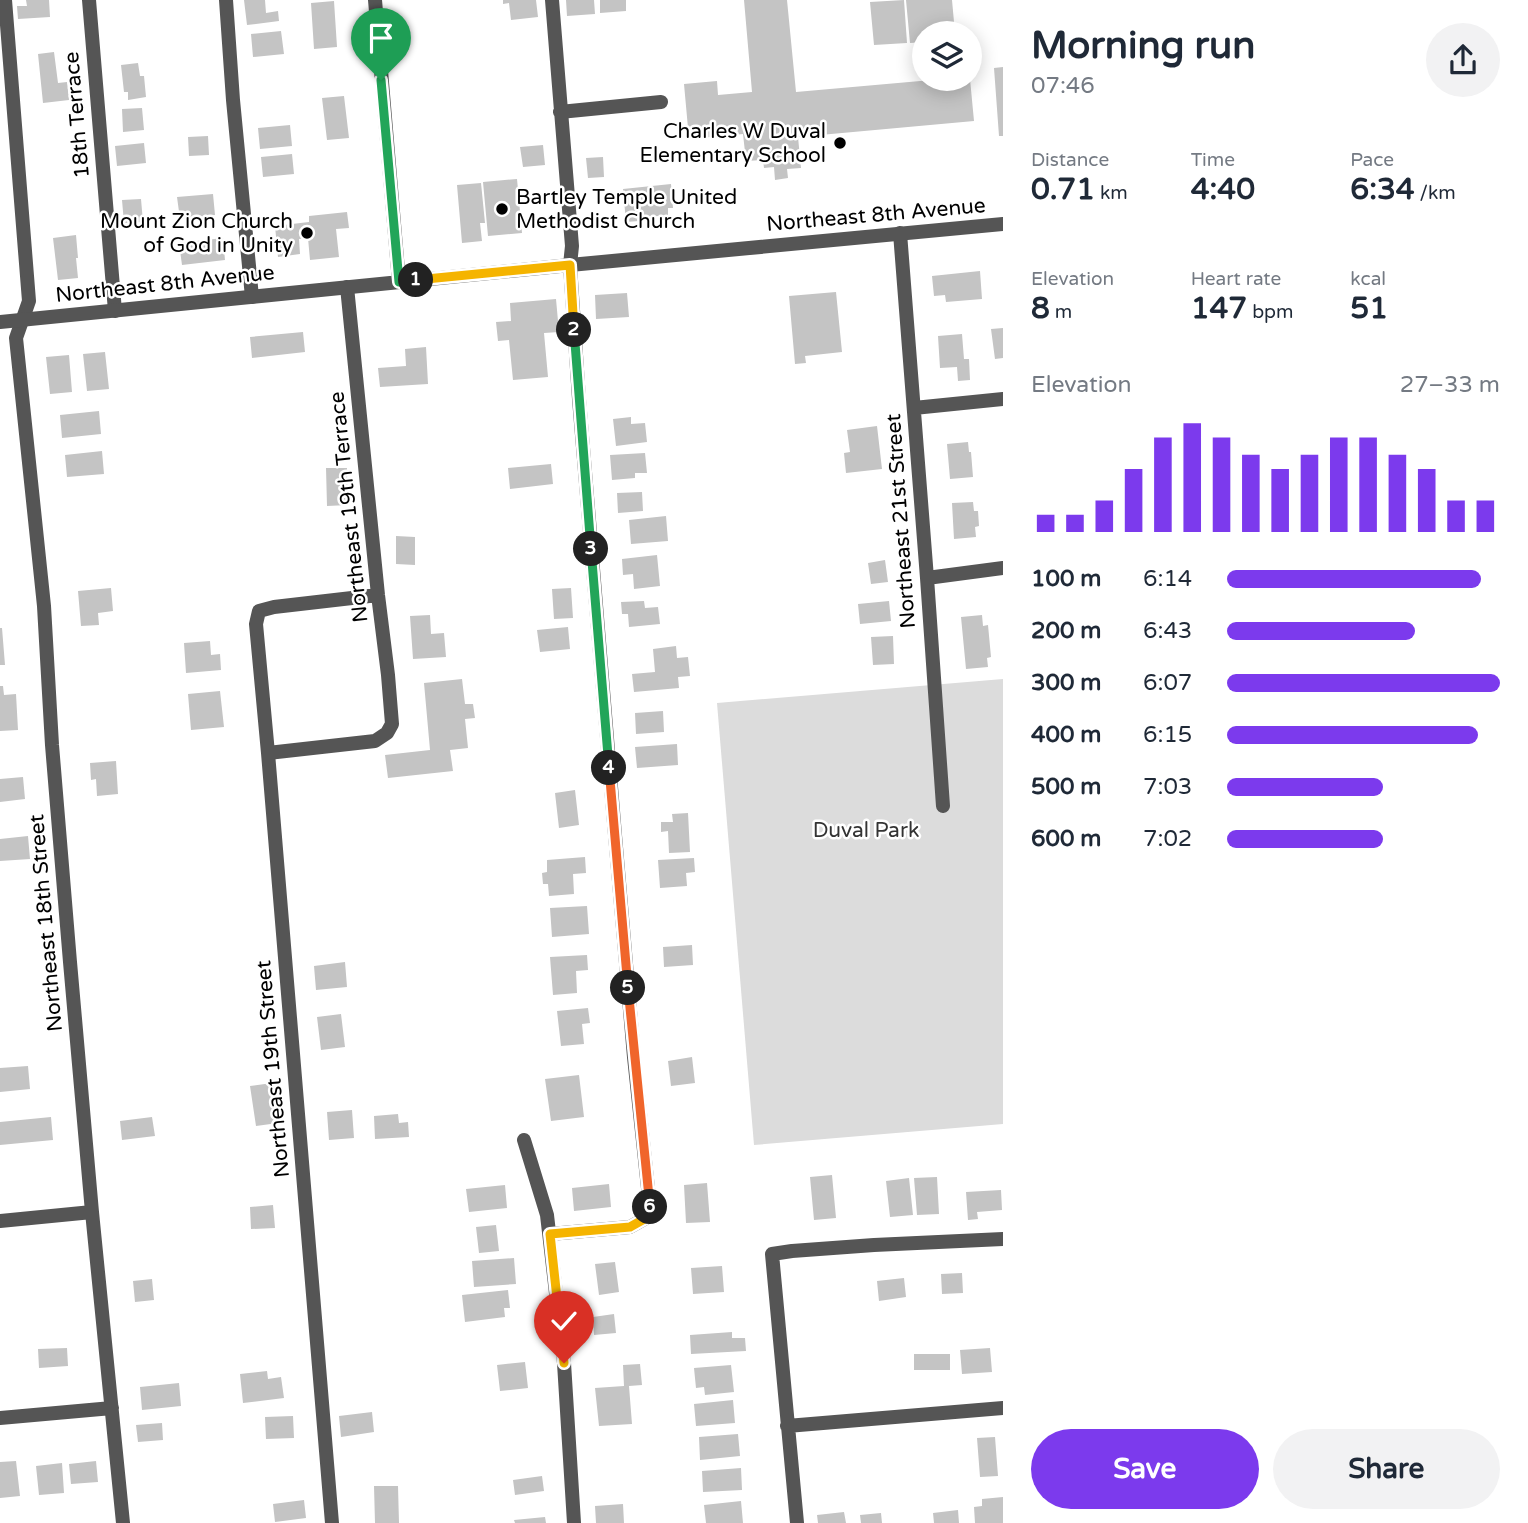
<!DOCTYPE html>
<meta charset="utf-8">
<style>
body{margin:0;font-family:"Varela Round",sans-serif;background:#f2f2f3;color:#1f2937;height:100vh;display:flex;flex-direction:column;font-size:26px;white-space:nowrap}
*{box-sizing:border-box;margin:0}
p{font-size:23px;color:#747a83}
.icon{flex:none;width:38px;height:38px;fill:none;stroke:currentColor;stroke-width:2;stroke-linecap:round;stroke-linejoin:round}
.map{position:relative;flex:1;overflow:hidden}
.drawer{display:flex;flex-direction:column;background:#fff;width:525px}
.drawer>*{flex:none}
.buttons{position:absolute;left:912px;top:21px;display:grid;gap:14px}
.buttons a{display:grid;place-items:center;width:70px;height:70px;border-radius:50%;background:#fff;box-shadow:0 4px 18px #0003;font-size:35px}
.pin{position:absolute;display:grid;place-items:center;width:60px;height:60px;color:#fff;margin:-72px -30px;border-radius:50% 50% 50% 0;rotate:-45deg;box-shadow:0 0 7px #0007}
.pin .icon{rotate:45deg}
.km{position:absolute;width:35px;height:35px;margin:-18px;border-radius:50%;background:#222;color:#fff;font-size:19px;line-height:35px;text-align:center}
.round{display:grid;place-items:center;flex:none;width:74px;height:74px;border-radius:37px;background:#f2f2f3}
.headline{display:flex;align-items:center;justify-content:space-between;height:119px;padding:0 28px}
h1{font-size:38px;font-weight:700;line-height:52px}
.figures{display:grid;grid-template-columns:repeat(3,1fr);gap:10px;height:119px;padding:7px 28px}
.figures div{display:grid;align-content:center}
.figures b{font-size:30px;font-weight:700}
.figures small{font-size:19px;font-weight:400}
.figures p{font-size:19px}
.chart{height:196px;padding:14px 28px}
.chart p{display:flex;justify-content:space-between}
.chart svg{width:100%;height:126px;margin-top:7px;stroke:#7c3aed;stroke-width:6}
.primary-button{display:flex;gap:14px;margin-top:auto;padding:14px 28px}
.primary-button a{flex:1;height:80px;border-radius:42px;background:#7c3aed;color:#fff;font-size:28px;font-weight:700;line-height:80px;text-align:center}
.primary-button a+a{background:#f2f2f3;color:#1f2937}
ul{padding:0 28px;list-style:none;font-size:23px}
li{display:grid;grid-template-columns:112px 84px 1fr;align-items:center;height:52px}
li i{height:18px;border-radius:9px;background:#7c3aed}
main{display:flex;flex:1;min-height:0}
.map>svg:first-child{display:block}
</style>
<main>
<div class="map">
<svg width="1003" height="1523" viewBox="0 0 1003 1523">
<rect width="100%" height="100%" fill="#fff"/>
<path fill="#dcdcdc" d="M1003 679V1124L754 1145 717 703Z"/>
<path fill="#c4c4c4" d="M26 0H49L50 17 18 19 17 6H27Z
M244 0H265L266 13 278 11 279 21 247 25Z
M503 0H536L538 17 511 20 509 3 503 4Z
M566 0H594L595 14 567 16Z
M600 0H626V11L600 13Z
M744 0H787L796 92 943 79H970L974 121 798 137 801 168 787 169 788 178 775 180 774 167 764 168 763 160 746 161 743 134 689 139 684 84 717 81 718 95 752 92Z
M904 0 907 43 874 45 870 2Z
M906 0H952L955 33H924V42L910 43Z
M334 1 337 47 314 49 311 3Z
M281 31 284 54 253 57 251 34Z
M924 50V68L919 69 917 51Z
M54 52 58 83 67 82 69 100 43 103 38 54Z
M138 63 140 76H144L146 97 128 100V92H124L121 65Z
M1003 67V136H999L994 68Z
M344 96 349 138 327 140 322 98Z
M142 108 144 130 123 132 122 109Z
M290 125 292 146 260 149 258 128Z
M208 136 209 155 189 156 188 137Z
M144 143 146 163 117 166 115 146Z
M543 145 545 165 523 167 520 147Z
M292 154 294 174 263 177 261 157Z
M603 157 604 177 588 178 586 158Z
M517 179 522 233 488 236 483 182Z
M481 183 485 223H480L482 241 462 243 457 185Z
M671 184 673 208H668V215L639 218V221L626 222 623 189Z
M213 194 215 215 180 219 177 197Z
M141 199 143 222 124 223 122 200Z
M347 212 349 228 336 229 339 257 310 260 308 238 299 239 300 254 278 257 275 226 309 222V216Z
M76 235 78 258H76L78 278 58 280 53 238Z
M223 238 225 260 182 265 179 243Z
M980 271 982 299 946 302 945 295 934 296 932 276Z
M836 292 842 352 805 356 806 363 795 364 789 296Z
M627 293 629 317 596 319 595 295Z
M556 299 559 332 544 333 548 377 513 380 509 340 498 341 496 322 511 321 510 303Z
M1003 328V358L995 359 991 329Z
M303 332 305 352 252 358 250 337Z
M962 334 964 359H969L970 380 958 381 957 367 940 368 938 336Z
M426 347 428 384 380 387 378 368 406 366 405 349Z
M105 352 109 389 87 391 83 354Z
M69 355 72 392 50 394 46 357Z
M99 411 101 434 62 438 60 415Z
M631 417V424L645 423 647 442 616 446 613 419Z
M877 426 882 469 846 473 844 453 850 452 847 430Z
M968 442 969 452H971L973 477 950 479 947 444Z
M102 451 104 474 67 477 65 455Z
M645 453 647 473H635V478L612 480 610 455Z
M551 464 553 484 510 489 508 468Z
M326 468H347L348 505 327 506Z
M642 492 643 511 618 513 617 493Z
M973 502 974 511H978L979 526 975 527 976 537 954 539 952 503Z
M666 516 668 541 631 544 629 520Z
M396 536 415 537V565L396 564Z
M657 555 660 586 634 589 633 574 623 575 622 559Z
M885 560 888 582 871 584 868 563Z
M111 588 113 611 98 613 99 625 81 626 78 591Z
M571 588 573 618 554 619 552 589Z
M644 601 645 608 658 607 660 624 629 627 628 614H622L621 602Z
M889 601 891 621 860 624 858 604Z
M430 615 431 634 444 633 446 657 413 659 410 616Z
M982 615 983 626 988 625 991 657 987 658 988 667 966 669 961 617Z
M568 627 570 649 540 652 537 630Z
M0 628H2L5 665H0Z
M893 636 894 664 873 665 871 637Z
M210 641 211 655 220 654 221 670 186 673 184 643Z
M676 646 677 658 688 657 690 676 678 677 679 688 634 692 632 674 655 672 653 649Z
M462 679 465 704H473L475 718 465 719 468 748 450 750 453 771 388 778 385 755 430 750 424 683Z
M0 686H3L4 695 16 694 18 730 0 731Z
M220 691 224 727 191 730 188 694Z
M663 711 664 732 636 734 635 713Z
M677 744 678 765 637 768 635 747Z
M116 761 118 794 97 796 96 779 91 780 90 763Z
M23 777 25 799 0 802V779Z
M575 790 579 825 559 828 555 793Z
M688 813 690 852 669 853 668 831 661 832V822H673L672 814Z
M28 836 30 859 0 861V839Z
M585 857 586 873 573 874 574 894 549 896 548 884H543L542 873 547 872V860Z
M694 858 695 872 686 873 687 886 660 888 658 860Z
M587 906 589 934 552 937 550 908Z
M692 945 693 965 664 967 663 947Z
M587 955 588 970 576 971 577 993 553 995 550 957Z
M345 962 347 987 316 990 314 966Z
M588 1008 590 1023 582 1024 584 1044 561 1046 557 1011Z
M341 1014 345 1047 321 1050 317 1017Z
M692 1057 695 1083 671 1086 668 1061Z
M28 1066 30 1089 0 1092V1068Z
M579 1075 584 1117 551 1121 545 1079Z
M272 1083 278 1123 256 1126 250 1086Z
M352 1110 354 1138 329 1140 327 1112Z
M398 1114 399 1123 408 1122 409 1137 375 1139 374 1116Z
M51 1117 53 1140 0 1145V1122Z
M152 1117 155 1136 122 1140 120 1121Z
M832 1175 836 1218 814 1220 810 1177Z
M937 1177 939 1214 917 1215 914 1178Z
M909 1178 913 1215 890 1217 886 1181Z
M707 1183 710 1222 686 1223 684 1185Z
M609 1184 611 1207 574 1211 572 1188Z
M505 1185 507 1208 469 1212 466 1189Z
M1001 1190 1002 1210 977 1212 978 1219 968 1220 966 1192Z
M273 1205 275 1228 251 1229 250 1207Z
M496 1225 499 1251 479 1253 476 1227Z
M514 1258 516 1284 474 1287 472 1261Z
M615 1262 619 1292 599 1295 595 1264Z
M722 1266 724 1292 693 1294 691 1268Z
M962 1273 963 1293 942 1294 941 1274Z
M904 1278 906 1297 879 1301 877 1281Z
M152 1279 154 1300 135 1302 133 1281Z
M508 1290 510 1308H504L505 1317 465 1322 462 1295Z
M614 1314 616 1333 594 1335 593 1317Z
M732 1332V1338H745L746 1351 691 1354 690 1335Z
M67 1348 68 1366 39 1368 38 1349Z
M990 1348 992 1372 962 1374 960 1350Z
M914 1354H950V1370H914Z
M525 1362 528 1388 500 1391 497 1365Z
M640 1364 642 1385 629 1386 632 1424 599 1426 595 1388 624 1386 623 1365Z
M731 1365 734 1392 705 1395 704 1387 696 1388 694 1368Z
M267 1371 268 1379 281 1377 284 1398 243 1403 240 1374Z
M179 1383 181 1406 142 1410 140 1387Z
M733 1400 735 1423 696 1426 694 1404Z
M372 1412 374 1432 341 1437 339 1416Z
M293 1416 294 1438 266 1439 265 1417Z
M162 1423 163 1440 138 1442 136 1425Z
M738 1434 740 1456 700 1460 699 1437Z
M995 1437 998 1476 980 1477 977 1438Z
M16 1461 20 1496 0 1498V1462Z
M96 1461 98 1482 71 1484 69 1464Z
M62 1463 64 1493 39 1495 36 1466Z
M741 1468 742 1490 703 1492 702 1471Z
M542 1476 544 1491 515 1495 513 1480Z
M374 1486H398L399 1523H375Z
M1003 1497V1523H975L974 1507 982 1506V1499Z
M304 1500 306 1518 275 1522 273 1504Z
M741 1501 743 1523H706L704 1505Z
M623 1504 624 1523H596L595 1506Z
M958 1510 959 1523H934L933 1513Z
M844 1512 846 1523H818L817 1515Z
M881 1513 882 1523H861L860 1515Z
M545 1517 546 1523H515L514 1520Z"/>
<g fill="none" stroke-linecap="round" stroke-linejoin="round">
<path stroke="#555" stroke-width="14" d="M5 0 29 301 16 338 44 606 52 745 70 962 92 1212 123 1523
M89 0 115 311
M226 0 233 100 252 297
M560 112 661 102
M900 233 927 578 943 806
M914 408 1003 399
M927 578 1003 568
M268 753 375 741 387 733 392 724 388 675 378 595 347 287
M524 1140 547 1215 564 1363 574 1523
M0 1221 92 1212
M550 1234 630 1227 646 1218 650 1207 634 1057 615 835 579 399 570 265 572 246 552 0
M0 1418 112 1408
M787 1426 1003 1408
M332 1523 268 753 256 624 259 611 274 607 378 595
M797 1523 772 1254 792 1251 874 1245 1003 1239"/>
<path stroke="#555" stroke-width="14" d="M375 0 399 282
M0 322 570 265 1003 224"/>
</g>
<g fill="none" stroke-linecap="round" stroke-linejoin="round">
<defs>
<path id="split-1" d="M381 80 399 282 416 280"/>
<path id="split-2" d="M416 280 570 265 574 330"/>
<path id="split-3" d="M574 330 591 549"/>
<path id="split-4" d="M591 549 609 768"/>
<path id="split-5" d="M609 768 628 988"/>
<path id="split-6" d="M628 988 650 1207"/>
<path id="split-7" d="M564 1363 550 1234 630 1227 646 1218 650 1207"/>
</defs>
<use href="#split-1" stroke="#fff" stroke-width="14"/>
<use href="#split-2" stroke="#fff" stroke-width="14"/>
<use href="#split-3" stroke="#fff" stroke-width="14"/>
<use href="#split-4" stroke="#fff" stroke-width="14"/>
<use href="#split-5" stroke="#fff" stroke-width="14"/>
<use href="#split-6" stroke="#fff" stroke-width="14"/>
<use href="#split-7" stroke="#fff" stroke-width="14"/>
<use href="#split-1" stroke="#22a559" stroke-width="9"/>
<use href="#split-2" stroke="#f5b400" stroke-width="9"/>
<use href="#split-3" stroke="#22a559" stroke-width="9"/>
<use href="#split-4" stroke="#22a559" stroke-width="9"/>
<use href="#split-5" stroke="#f0652b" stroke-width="9"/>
<use href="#split-6" stroke="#f0652b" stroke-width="9"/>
<use href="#split-7" stroke="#f5b400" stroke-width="9"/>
</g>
<g fill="#000" stroke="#fff" stroke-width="2.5">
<circle cx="840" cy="143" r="7"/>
<circle cx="502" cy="209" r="7"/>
<circle cx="307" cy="233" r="7"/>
</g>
<g text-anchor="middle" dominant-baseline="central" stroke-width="5" stroke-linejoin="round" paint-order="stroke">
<g font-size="21" fill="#000" stroke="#fff">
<text transform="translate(77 115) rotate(-95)">18th Terrace</text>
<text transform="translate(876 215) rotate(-5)">Northeast 8th Avenue</text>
<text transform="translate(165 284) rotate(-6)">Northeast 8th Avenue</text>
<text transform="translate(349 507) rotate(-96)">Northeast 19th Terrace</text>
<text transform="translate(901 521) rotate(-94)">Northeast 21st Street</text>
<text transform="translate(46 923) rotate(-95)">Northeast 18th Street</text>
<text transform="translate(273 1069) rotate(-95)">Northeast 19th Street</text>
</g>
<g font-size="21" fill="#000" stroke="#fff" text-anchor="end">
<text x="826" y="131">Charles W Duval<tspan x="826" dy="24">Elementary School</tspan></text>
<text x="516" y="197" text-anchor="start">Bartley Temple United<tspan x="516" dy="24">Methodist Church</tspan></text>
<text x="293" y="221">Mount Zion Church<tspan x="293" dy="24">of God in Unity</tspan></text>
</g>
<g font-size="21" fill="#333" stroke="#fff">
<text x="866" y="830">Duval Park</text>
</g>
</g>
</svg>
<div class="buttons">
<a><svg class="icon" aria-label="layers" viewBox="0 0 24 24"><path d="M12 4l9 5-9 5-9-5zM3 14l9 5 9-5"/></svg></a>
</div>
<div class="pin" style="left:381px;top:80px;background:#1e9e55"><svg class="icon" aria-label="arrive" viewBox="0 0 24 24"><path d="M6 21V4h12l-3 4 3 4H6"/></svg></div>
<div class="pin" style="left:564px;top:1363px;background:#d93025"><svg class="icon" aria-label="check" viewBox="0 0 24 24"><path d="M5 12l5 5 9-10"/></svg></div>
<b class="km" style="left:416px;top:280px">1</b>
<b class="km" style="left:574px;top:330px">2</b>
<b class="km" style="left:591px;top:549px">3</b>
<b class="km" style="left:609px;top:768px">4</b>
<b class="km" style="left:628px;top:988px">5</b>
<b class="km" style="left:650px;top:1207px">6</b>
</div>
<section class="drawer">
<div class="headline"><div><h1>Morning run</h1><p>07:46</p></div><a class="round"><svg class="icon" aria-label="share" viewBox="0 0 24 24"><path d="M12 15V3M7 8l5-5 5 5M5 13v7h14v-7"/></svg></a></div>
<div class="figures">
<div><p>Distance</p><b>0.71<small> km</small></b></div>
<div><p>Time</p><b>4:40</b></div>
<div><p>Pace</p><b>6:34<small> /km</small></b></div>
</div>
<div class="figures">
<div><p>Elevation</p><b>8<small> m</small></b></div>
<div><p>Heart rate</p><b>147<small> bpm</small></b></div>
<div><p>kcal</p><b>51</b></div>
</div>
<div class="chart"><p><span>Elevation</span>27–33 m</p>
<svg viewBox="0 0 160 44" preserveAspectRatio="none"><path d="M5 44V38M15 44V38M25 44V33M35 44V22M45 44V11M55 44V6M65 44V11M75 44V17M85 44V22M95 44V17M105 44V11M115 44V11M125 44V17M135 44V22M145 44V33M155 44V33"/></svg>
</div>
<ul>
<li><b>100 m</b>6:14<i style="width:93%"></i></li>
<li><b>200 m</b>6:43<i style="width:69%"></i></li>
<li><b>300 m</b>6:07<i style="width:100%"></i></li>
<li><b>400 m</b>6:15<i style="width:92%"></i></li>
<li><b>500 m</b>7:03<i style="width:57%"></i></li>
<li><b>600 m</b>7:02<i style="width:57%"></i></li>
</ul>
<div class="primary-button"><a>Save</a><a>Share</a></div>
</section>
</main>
